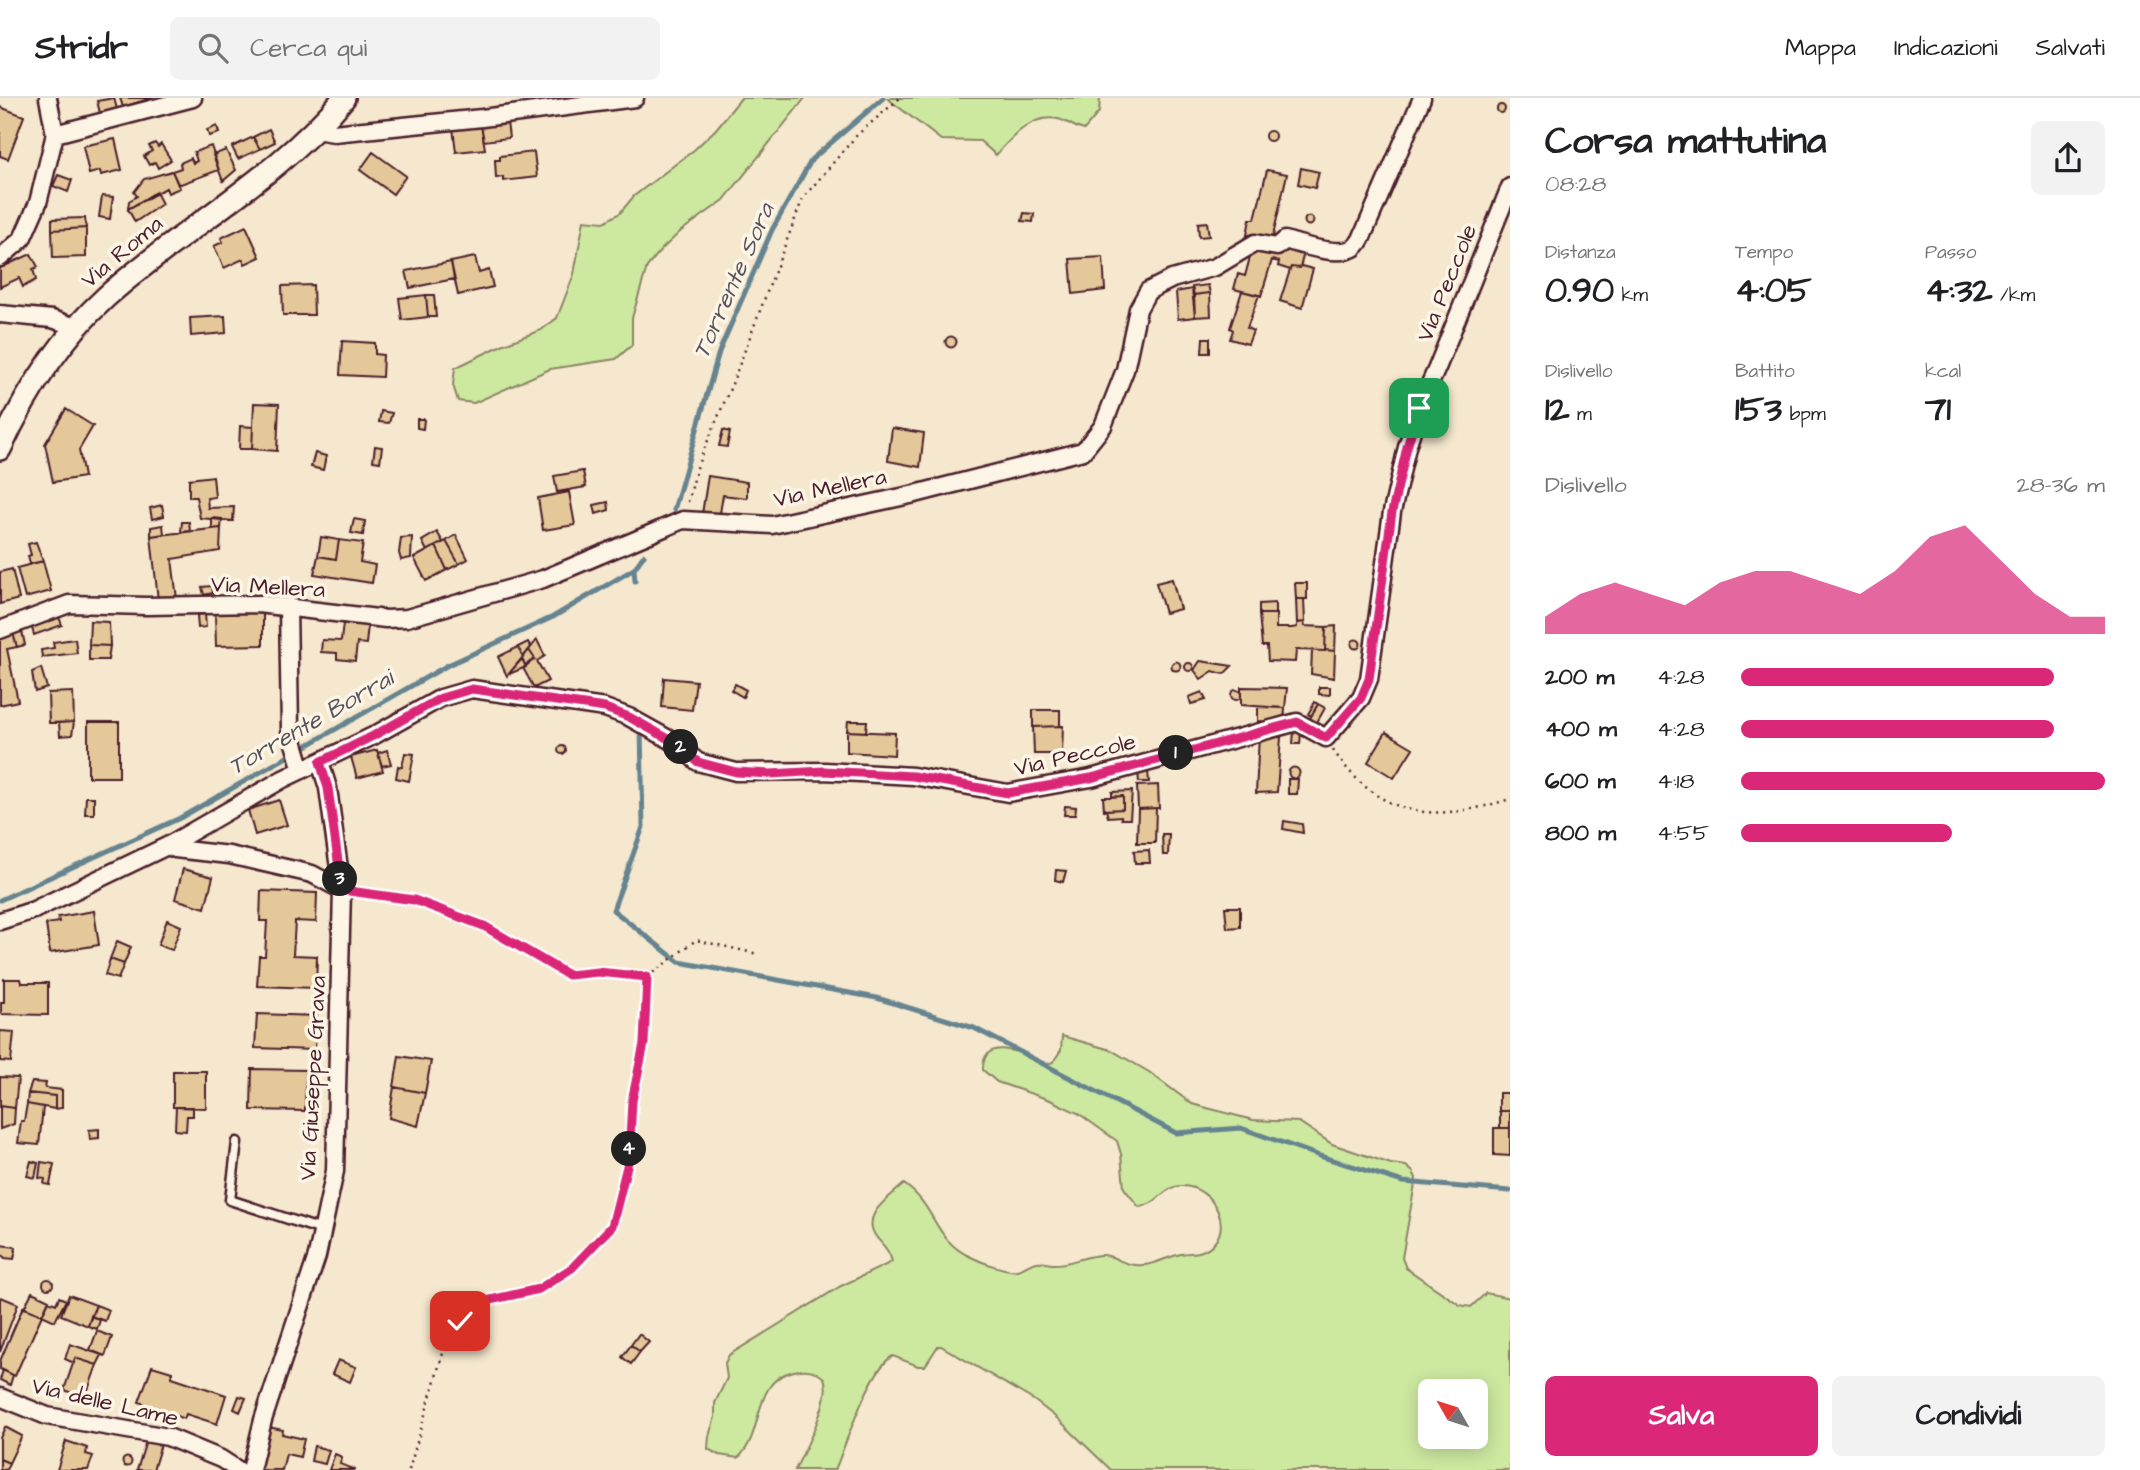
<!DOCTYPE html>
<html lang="it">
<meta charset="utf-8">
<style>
body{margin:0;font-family:"Architects Daughter",sans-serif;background:#f2f2f2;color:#202124;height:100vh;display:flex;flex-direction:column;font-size:26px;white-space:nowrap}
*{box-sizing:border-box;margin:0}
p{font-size:23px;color:#757577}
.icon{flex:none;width:38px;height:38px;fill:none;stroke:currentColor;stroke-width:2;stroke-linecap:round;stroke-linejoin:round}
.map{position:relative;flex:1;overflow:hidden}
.details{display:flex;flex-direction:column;background:#fff;width:630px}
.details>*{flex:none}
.needle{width:46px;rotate:309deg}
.tools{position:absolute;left:1418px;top:1281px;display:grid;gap:14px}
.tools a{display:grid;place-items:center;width:70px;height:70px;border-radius:10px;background:#fff;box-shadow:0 4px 18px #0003;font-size:35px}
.pin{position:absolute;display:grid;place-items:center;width:60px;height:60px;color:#fff;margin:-30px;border-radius:14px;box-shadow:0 4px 10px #0006}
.km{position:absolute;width:35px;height:35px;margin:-18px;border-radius:50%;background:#222;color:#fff;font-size:19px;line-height:35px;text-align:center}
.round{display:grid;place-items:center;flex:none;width:74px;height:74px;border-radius:10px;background:#f2f2f2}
.summary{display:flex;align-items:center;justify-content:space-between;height:119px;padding:0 35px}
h1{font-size:38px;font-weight:800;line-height:52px}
.stats{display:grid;grid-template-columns:repeat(3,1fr);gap:10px;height:119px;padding:7px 35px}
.stats div{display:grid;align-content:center}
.stats b{font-size:35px;font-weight:800}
.stats small{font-size:19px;font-weight:400}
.stats p{font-size:19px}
.chart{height:196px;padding:14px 35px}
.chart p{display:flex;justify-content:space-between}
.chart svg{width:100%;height:126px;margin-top:7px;fill:#db2777;opacity:.7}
.primary-button{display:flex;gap:14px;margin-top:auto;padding:14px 35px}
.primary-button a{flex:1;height:80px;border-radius:10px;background:#db2777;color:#fff;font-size:28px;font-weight:800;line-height:80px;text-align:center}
.primary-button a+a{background:#f2f2f2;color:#202124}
ul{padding:0 35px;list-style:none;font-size:23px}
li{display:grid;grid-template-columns:112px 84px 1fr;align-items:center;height:52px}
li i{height:18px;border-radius:9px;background:#db2777}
header{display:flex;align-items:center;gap:42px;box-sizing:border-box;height:98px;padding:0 35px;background:#fff;border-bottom:2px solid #e0e0e0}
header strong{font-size:33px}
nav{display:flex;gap:38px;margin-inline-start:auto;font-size:24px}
.search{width:490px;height:63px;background:#f2f2f2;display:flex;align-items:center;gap:18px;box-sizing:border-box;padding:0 24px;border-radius:10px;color:#757577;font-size:26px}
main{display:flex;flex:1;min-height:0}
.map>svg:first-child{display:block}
</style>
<header>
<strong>Stridr</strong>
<div class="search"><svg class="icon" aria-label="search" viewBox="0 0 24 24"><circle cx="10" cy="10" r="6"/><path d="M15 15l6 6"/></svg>Cerca qui</div>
<nav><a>Mappa</a><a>Indicazioni</a><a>Salvati</a></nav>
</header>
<main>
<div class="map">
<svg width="1510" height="1372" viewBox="0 0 1510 1372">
<rect width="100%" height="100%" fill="#f5e8ce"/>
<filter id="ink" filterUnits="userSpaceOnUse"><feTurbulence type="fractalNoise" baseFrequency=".0143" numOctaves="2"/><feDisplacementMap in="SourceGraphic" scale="14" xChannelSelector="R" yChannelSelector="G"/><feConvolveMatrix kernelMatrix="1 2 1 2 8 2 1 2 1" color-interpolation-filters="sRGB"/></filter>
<g filter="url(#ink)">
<path fill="#cde9a0" stroke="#8c8466" stroke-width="2" fill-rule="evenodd" d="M741 0H805L724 102 681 133 661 152 647 169 632 220V247L616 261 550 271 474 305 458 303 453 287 455 270 504 246 541 232 557 220 574 176 584 122 604 124 620 115 634 98 694 52 716 31Z
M887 0H1100L1099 14 1084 32C1075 30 1067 23 1058 21 1031 16 1012 39 996 57L980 43 941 42Z
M1062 938 1111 952 1149 974 1192 1006 1253 1022 1299 1024 1332 1046 1391 1066 1406 1068 1413 1074 1416 1080 1402 1160 1406 1170 1460 1207 1471 1209 1486 1195 1510 1200V1372H1111L1058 1321 1035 1303 941 1248H938L925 1268H918L893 1258C870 1270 846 1346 835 1372H795C804 1353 833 1299 824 1280 814 1272 808 1270 794 1273 750 1283 766 1335 738 1360L719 1357 708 1351 709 1338 715 1319V1305L727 1280 725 1265 729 1257 841 1188 892 1164C890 1154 884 1148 877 1140 859 1117 889 1100 904 1086 937 1109 933 1142 971 1159 981 1164 1007 1174 1017 1172 1024 1171 1029 1165 1037 1164 1043 1163 1047 1166 1053 1166 1068 1167 1084 1158 1100 1157 1113 1156 1118 1164 1130 1166 1149 1171 1163 1160 1181 1156 1188 1154 1195 1156 1202 1153 1240 1137 1214 1086 1180 1088 1163 1089 1158 1107 1139 1109L1124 1090 1121 1056 1117 1043 1078 1015 1050 1002 997 984 983 972C982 934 1029 958 1047 966L1053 964 1061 952ZM1430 1293H1475V1339H1430Z"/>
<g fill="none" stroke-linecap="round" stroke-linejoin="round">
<path stroke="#668490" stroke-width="5" d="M674 412 719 254 772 132 812 61 883 0
M635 483 634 471 644 457
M641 631 643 729 613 812 679 864 877 900 974 930 1176 1035 1241 1030 1320 1058 1403 1084 1510 1093
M0 802 180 720 448 567 553 519 634 471"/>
</g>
<path fill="#e5c899" stroke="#4a1f2b" stroke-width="2" d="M114 0 118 15 101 19 97 3Z
M120 0H152L123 9Z
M1497 11a4 4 0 1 1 8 0a4 4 0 1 1-8 0Z
M0 9 24 18 8 61 0 58Z
M507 24 509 40 484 43 481 27Z
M481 27 485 51 456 54 453 30Z
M217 28 219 35 209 38 207 32Z
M269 31 275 44 260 51 253 39Z
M1265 38a5 5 0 1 1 10 0a5 5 0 1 1-10 0Z
M253 39 260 51 238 61 232 49Z
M115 41 122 72 101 77 100 73 89 76 83 48Z
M155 45 158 49 161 46 171 62 158 70 155 64 149 67 144 58 152 53 149 48Z
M211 48 219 72 178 87 172 73 181 70 180 65 191 60 193 65 197 63 194 54Z
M226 52 236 72 223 83 213 57Z
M373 54 406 78 393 96 360 72Z
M534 54 537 79 503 83V79L496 80 495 62H500V58Z
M1301 70 1319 74 1315 90 1298 86Z
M1267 72 1287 76 1272 142 1247 137 1250 121H1255Z
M172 73 180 90 168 95 166 90 128 111 129 103 137 98 134 94 144 81Z
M58 77 72 82 68 94 53 88Z
M156 94 162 106 135 124 128 111Z
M102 98 113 99 110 121 99 119Z
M1024 115 1034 116 1033 124 1022 123Z
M1304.5 123a4.5 4.5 0 1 1 9 0a4.5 4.5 0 1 1-9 0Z
M85 120 86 130 52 132V121Z
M1207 124 1209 138 1199 139 1198 125Z
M246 128 260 159 245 166 243 161 224 170 214 148 223 144 221 140Z
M86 130V159L53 160 52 132Z
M1253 148H1283L1304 154 1300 170 1291 169 1290 172 1278 168 1279 164 1272 162 1261 198 1234 191 1238 176 1245 178Z
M31 156 38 169 33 171 36 182 23 189 19 180 0 189V170Z
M475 159 479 175 489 172 493 189 458 197 451 164Z
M1103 159 1105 192 1073 196 1070 161Z
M451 164 454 181 410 190 406 173Z
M1301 168 1313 171 1302 210 1280 203 1291 169 1300 170Z
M313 187 314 217H283L282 188Z
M1208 187 1210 195 1194 197 1192 189Z
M1192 191 1195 219 1178 221 1176 194Z
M1242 193 1259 197 1247 230 1253 233 1248 246 1230 241 1233 232 1230 230Z
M1210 195 1211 218 1195 219 1194 197Z
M426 197H434L436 219H428Z
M426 197 428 219 402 222 399 200Z
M225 218 226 235 191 238 190 220Z
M945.5 244a5.5 5.5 0 1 1 11 0a5.5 5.5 0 1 1-11 0Z
M1203 240H1210V255H1202Z
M342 243 375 245V256L383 257 382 279 340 277Z
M254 305 279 306 277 353 252 351Z
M66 311 93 328 79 352 84 379 53 384 45 346Z
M381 313 392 315 389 325 379 324Z
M417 321H424L423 331 417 330Z
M240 328 253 329 252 351H239Z
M892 330 924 335 920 369 888 363Z
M723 332 730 334 727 349 719 348Z
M375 348 382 349 380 364 373 363Z
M315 355 326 358 323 372 311 369Z
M583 373 586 389 557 394 554 378Z
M213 378 215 399 207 400 208 410 234 409 233 423 200 420 196 399H189V381Z
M708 378 747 384V400L723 397 719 421 702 416Z
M569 394 575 427 543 432 538 400Z
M608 404 609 412 596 416 594 407Z
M162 407 164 418 152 421 150 410Z
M212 420 222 421 221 430 212 431Z
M354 421 365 423 363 437 351 435Z
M182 424H189L190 433 181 434Z
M163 427 164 436 151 438V429Z
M221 430 220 453 172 461 177 501 158 502 151 438Z
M437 434 443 444 427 453 422 443Z
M456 437 468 461 459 466 446 443Z
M321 439 339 442 336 461 318 458Z
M412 439 411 460 401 462 399 455 401 440Z
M339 442 363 445 360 464 375 467 372 485 314 476 318 458 336 461Z
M446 443 459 466 447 472 436 448Z
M36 444 43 463 30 466 28 458 31 457 28 446Z
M436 448 447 472 426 483 414 460Z
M43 463 51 493 25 500 17 470Z
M12 471 19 501 0 506V474Z
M1172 481 1180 511 1165 515 1156 485Z
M1295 485H1307V501H1296Z
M212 488 213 495 204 497 202 489Z
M1296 501H1304L1305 524 1297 525Z
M1275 505V516H1259V506Z
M57 514 62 527 34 537 30 523Z
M263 514V547L216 548 215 515Z
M205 516 206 529 198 530 197 517Z
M1259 516H1276V530H1292L1297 529V525L1305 524 1304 528 1326 529 1325 553 1296 552 1295 564 1268 563 1267 548H1262Z
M90 523 109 524 110 548 89 547Z
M343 525 368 527 366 546 357 545 355 563 337 561V555L321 554 322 542 341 543Z
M1336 528 1335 553 1325 552 1326 529Z
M22 533 25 547 17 549 13 535Z
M13 535 17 549 7 551 18 603 0 607V537Z
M75 541 77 555 42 559 41 552 54 550 53 544Z
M1351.5 546a4.5 4.5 0 1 1 9 0a4.5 4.5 0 1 1-9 0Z
M537 542 545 558 537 563 548 583 534 590 523 570 535 561 529 552Z
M528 544 531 549 523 559 518 549Z
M89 547 110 548 108 562H89Z
M518 549 523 559 507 578 498 559Z
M529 552 535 561 525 567 522 561Z
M1325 552 1335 553 1334 580 1311 576 1312 553H1325Z
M522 561 526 569 509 576 513 571Z
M1200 563 1232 568 1224 576 1213 573 1201 581 1194 572Z
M1171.5 568a4.5 4.5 0 1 1 9 0a4.5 4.5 0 1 1-9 0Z
M1185 569a4 4 0 1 1 8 0a4 4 0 1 1-8 0Z
M41 570 47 590 35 594 32 574Z
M664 580 696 583 692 612 662 609Z
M735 586 746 592 743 599 731 592Z
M1241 589 1287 590 1285 610 1241 607Z
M1319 589H1330V597L1319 596Z
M1231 597a5 5 0 1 1 10 0a5 5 0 1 1-10 0Z
M73 594 74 624 49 625 48 595Z
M1202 594 1206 602 1191 606 1189 599Z
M1315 604 1318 606 1311 618 1308 616Z
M1318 606 1325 610 1316 626 1308 624Z
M1258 609 1285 610 1284 625 1258 623Z
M1033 612H1060V628L1033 629Z
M848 623H867L866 634 847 633Z
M74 624 72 637 60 638 59 625Z
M88 624H119V679H88Z
M1063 628 1062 656H1034L1033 629Z
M847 633 895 635 894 657 847 654Z
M1294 633 1301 634 1300 646H1293Z
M1386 634 1413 650 1394 680 1368 664Z
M1259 638 1281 639 1277 694 1256 695Z
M558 652a4 4 0 1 1 8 0a4 4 0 1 1-8 0Z
M377 652 383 673 357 680 351 659Z
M387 652 391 666 382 668 378 655Z
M405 655 414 656 409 683 396 680 398 668 402 669Z
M1288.5 675a5.5 5.5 0 1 1 11 0a5.5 5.5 0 1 1-11 0Z
M1148 673 1149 684H1139L1138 674Z
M1288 681H1298L1297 696H1288Z
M1158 687 1159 710 1138 711 1137 688Z
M1132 693 1130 721H1121V718L1108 719 1106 712 1123 711V698L1112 699V694Z
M1123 698V711L1104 712 1103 699Z
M86 699H94V716H85Z
M279 702 287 727 255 737 248 712Z
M1065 708 1076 709 1075 717H1064Z
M1156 710 1155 745H1137L1138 711Z
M1284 723 1302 726 1303 735 1283 731Z
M1162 736H1169L1168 757H1163Z
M1149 752 1150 765H1135L1134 753Z
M183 771 213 779 205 810 175 801Z
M1056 772 1066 773 1063 784 1055 782Z
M261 793 317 795 316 824 295 823 293 857 317 858 316 890 257 888 259 858H265L267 823H260Z
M1225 809H1240V829L1227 830Z
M94 813 99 847 50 855 46 826 59 824 58 819Z
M167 822 181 828 172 852 158 847Z
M117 843 131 849 124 866 110 861Z
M110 861 124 866 118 881 105 877Z
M4 881H21L22 885H48V917L1 916V904H4Z
M257 916 317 918 315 952 255 950Z
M0 933 14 934 11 964 0 963Z
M399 958 431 963 425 995 394 989Z
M252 971 306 972 305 1013 251 1012Z
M173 973H206V1010L173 1009Z
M0 979 18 980 15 1010 0 1008Z
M32 984 46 985 45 990 62 992V1010L55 1011V998L28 995Z
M394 989 425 995 418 1028 389 1020Z
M28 995 55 998V1011L27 1006Z
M1499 995H1510V1013H1499Z
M27 1006 43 1009 39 1047 18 1045 21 1023H24Z
M0 1008 15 1010 14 1026 0 1031Z
M176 1009H193V1018H187L186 1033 175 1032Z
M1500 1013H1510V1030H1500Z
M1494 1030H1510V1058L1494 1057Z
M99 1031V1040L90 1041 89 1032Z
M31 1063 38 1065 35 1080 27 1078Z
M41 1064 54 1066 50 1087 44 1086 45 1081 39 1080Z
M0 1147 16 1149 14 1161 5 1160 0 1155Z
M43 1186a5 5 0 1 1 10 0a5 5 0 1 1-10 0Z
M32 1194 49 1202 42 1217 24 1210Z
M69 1197 96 1207 88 1228 61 1217Z
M1 1199 18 1206 0 1254V1201Z
M59 1199 66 1202 55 1223 42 1217 49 1203 56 1206Z
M96 1207 109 1212 105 1223 91 1218Z
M23 1209 42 1217 15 1278 0 1271V1263Z
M91 1218 100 1222 97 1231 88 1228Z
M97 1233 112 1239 105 1258 90 1252Z
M639 1236 649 1244 640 1254 631 1247Z
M70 1246 102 1257 97 1267 75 1260 74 1265 65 1261Z
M631 1247 640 1254 631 1266 622 1259Z
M75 1260 97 1267 85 1300 64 1292Z
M338 1262 356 1269 350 1284 332 1276Z
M152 1268 172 1274V1279L226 1297 217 1326 186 1316 184 1321 139 1304Z
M3 1272 13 1277 10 1287 0 1282Z
M239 1298 246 1300 240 1314 234 1311Z
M5 1329 22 1338 9 1365 0 1361V1340Z
M268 1329 283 1332 282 1336 304 1341 300 1359 286 1356 282 1372H257Z
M66 1343 87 1350 86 1356 93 1358 88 1372H57Z
M146 1343 161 1346 153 1372H137Z
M314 1348 329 1352 325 1366 311 1363Z
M335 1356 342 1359 340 1366 356 1372H329Z
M122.5 1364a4.5 4.5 0 1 1 9 0a4.5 4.5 0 1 1-9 0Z
M0 1361 9 1365 6 1372H0Z"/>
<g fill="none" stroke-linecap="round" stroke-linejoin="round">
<defs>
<path id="service" d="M237 1044 230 1102 322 1132"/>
<path id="minor" d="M315 32 334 35 482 20 635 0
M55 36 193 0
M0 160 22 141 38 105 55 36 48 0
M0 216 52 221 76 229
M288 508 290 632 302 672
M0 532 69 506 147 508 258 506 386 521 407 520 543 481 683 422 772 427 915 396 1083 353 1103 328 1125 272 1138 211 1148 193 1172 181 1215 169 1255 145 1277 149 1285 142C1302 147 1340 160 1355 149 1356 149 1362 140 1362 139L1422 0
M167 748 175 751 229 757 312 776 342 792
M0 823 34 812 167 748 283 681 373 638 441 600 472 591 605 610 629 619 674 644 698 664 736 674 824 673 913 678 1008 695 1091 680 1297 624 1326 640 1361 600 1369 581 1392 414 1407 349 1419 310 1437 270 1510 89
M0 1299 47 1318 168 1339 221 1361 238 1372
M251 1372 263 1322 317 1158 335 1073 342 792 328 690 320 664"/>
<path id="secondary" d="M0 351C26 295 60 241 106 199 183 130 278 80 344 0"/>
</defs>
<use href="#service" stroke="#4a1f2b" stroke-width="13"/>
<use href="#minor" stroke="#4a1f2b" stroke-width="21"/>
<use href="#secondary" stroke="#4a1f2b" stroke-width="26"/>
<path stroke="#4a1f2b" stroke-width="2.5" stroke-dasharray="2 5" stroke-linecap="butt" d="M688 404 698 366 732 286 803 100 857 37 900 0
M1333 652C1381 722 1434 725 1510 701
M359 794 414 802 484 828 568 878 598 874 647 879 696 842 758 856
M409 1372 442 1258 460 1223 486 1203 539 1191 572 1170 612 1128 629 1061 632 1003 644 946 647 879"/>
<use href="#service" stroke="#fcf5e5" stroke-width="8"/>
<use href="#minor" stroke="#fcf5e5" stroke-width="16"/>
<use href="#secondary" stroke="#fcf5e5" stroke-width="21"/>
</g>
</g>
<g fill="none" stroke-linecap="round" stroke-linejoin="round" filter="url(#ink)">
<defs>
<path id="route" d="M460 1223 486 1203 539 1191 572 1170 612 1128 629 1060 632 1003 644 946 647 879 598 874 568 877 484 828 414 802 342 792 328 690 320 664 373 638 441 600 472 591 605 610 629 619 674 644 698 664 736 674 770 676 824 673 913 678 1008 695 1091 680 1297 624 1326 640 1361 600 1369 581 1392 414 1407 349 1419 310"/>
</defs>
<use href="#route" stroke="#fff" stroke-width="14"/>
<use href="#route" stroke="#db2777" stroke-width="9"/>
</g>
<g text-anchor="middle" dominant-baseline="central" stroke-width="7" stroke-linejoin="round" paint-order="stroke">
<g font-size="23" fill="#4a1f2b" stroke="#fcf5e5">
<text transform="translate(122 154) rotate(-40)">Via Roma</text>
<text transform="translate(1447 185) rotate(-68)">Via Peccole</text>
<text transform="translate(830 390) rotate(-12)">Via Mellera</text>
<text transform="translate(268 489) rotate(3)">Via Mellera</text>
<text transform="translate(1075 657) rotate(-13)">Via Peccole</text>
<text transform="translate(313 980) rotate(-87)">Via Giuseppe Grava</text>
<text transform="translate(105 1304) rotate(13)">Via delle Lame</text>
</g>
<g font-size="24" font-style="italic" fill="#58525e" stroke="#fcf5e5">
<text transform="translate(734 183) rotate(-66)">Torrente Sora</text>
<text transform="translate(311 625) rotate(-30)">Torrente Borrai</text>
</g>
</g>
</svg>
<div class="tools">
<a><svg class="needle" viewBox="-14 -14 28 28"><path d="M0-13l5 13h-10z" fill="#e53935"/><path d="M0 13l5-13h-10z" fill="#757577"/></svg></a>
</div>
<div class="pin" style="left:1419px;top:310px;background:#1e9e55"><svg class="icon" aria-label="arrive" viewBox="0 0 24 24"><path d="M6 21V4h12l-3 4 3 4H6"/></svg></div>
<div class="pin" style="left:460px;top:1223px;background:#d93025"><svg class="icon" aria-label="check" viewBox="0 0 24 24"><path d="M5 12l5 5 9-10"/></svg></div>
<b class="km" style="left:1176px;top:655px">1</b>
<b class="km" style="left:681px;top:649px">2</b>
<b class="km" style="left:340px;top:781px">3</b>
<b class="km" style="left:629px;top:1051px">4</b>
</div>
<section class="details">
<div class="summary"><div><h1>Corsa mattutina</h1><p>08:28</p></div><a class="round"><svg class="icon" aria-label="share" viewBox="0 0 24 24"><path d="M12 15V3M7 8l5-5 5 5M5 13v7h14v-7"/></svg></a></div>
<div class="stats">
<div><p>Distanza</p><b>0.90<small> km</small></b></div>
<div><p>Tempo</p><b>4:05</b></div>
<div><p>Passo</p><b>4:32<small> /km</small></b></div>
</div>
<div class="stats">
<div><p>Dislivello</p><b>12<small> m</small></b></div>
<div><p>Battito</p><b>153<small> bpm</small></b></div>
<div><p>kcal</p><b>71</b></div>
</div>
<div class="chart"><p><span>Dislivello</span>28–36 m</p>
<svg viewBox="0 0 160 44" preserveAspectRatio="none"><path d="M0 44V38L10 30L20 26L30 30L40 34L50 26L60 22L70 22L80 26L90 30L100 22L110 10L120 6L130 18L140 30L150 38L160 38V44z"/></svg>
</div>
<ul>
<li><b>200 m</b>4:28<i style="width:86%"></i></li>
<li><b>400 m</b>4:28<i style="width:86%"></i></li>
<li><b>600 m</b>4:18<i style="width:100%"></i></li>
<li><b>800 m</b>4:55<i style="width:58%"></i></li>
</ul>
<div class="primary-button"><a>Salva</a><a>Condividi</a></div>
</section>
</main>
